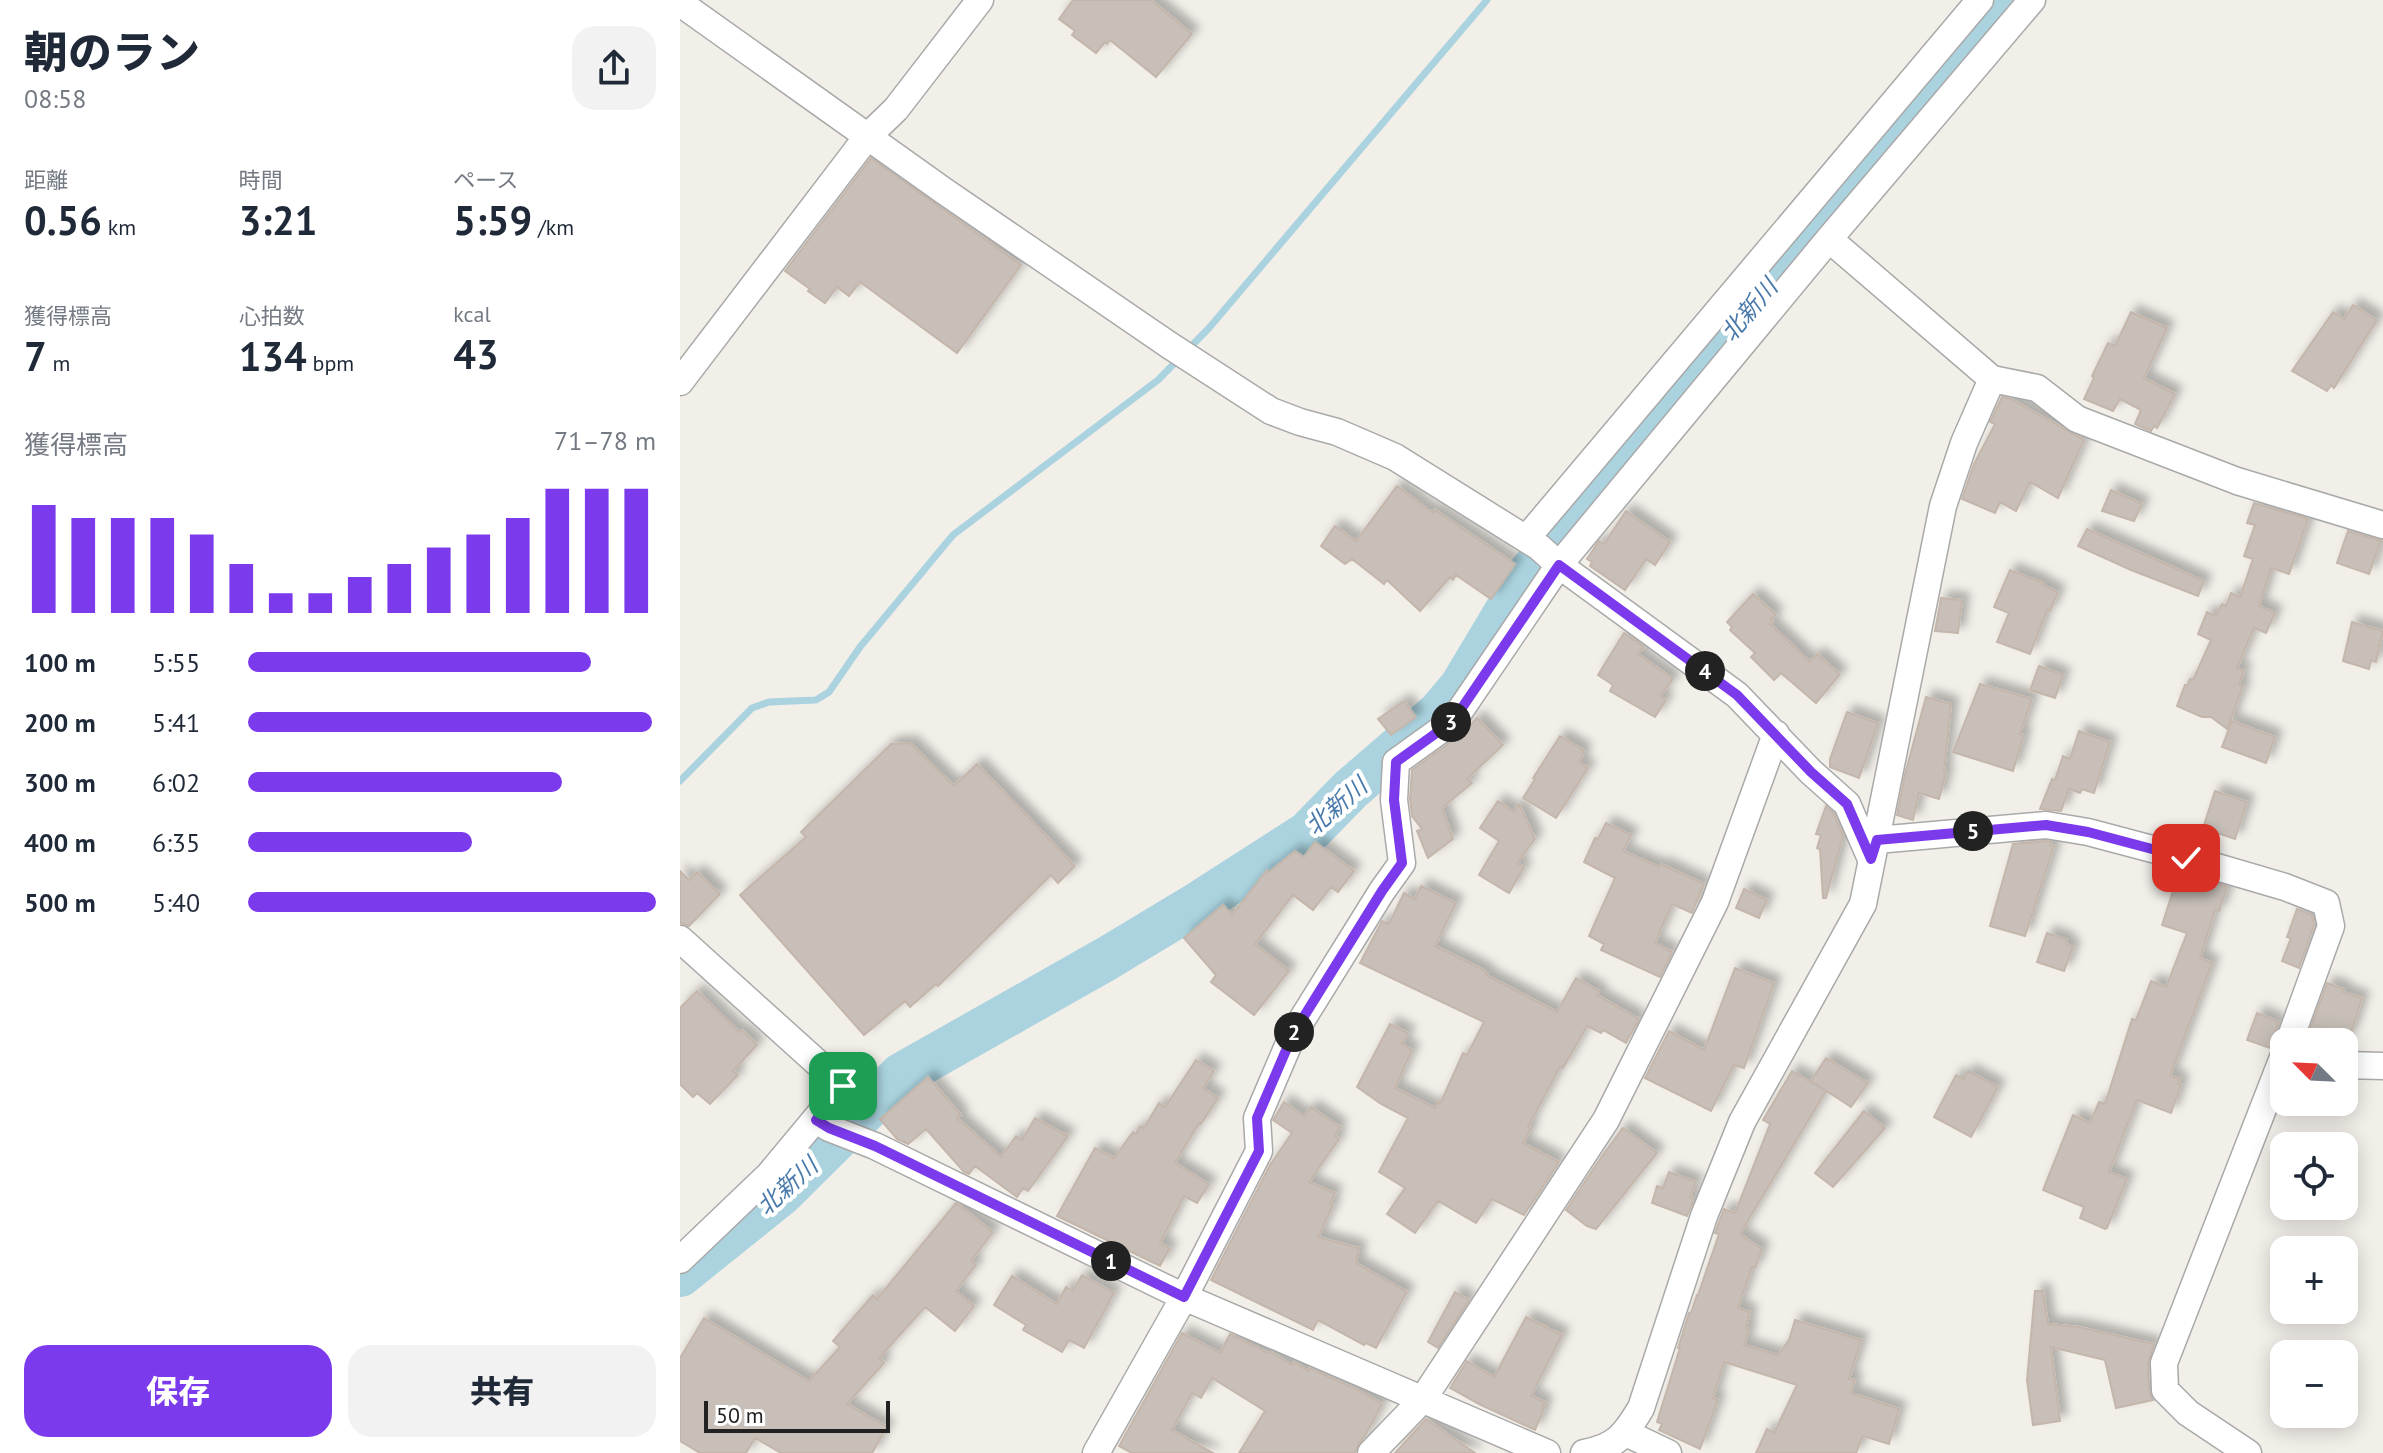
<!DOCTYPE html>
<html lang="ja">
<meta charset="utf-8">
<style>
body{margin:0;font-family:"PT Sans","Noto Sans JP",sans-serif;background:#f2f2f3;color:#1f2937;height:100vh;display:flex;flex-direction:column;font-size:30px;white-space:nowrap}
*{box-sizing:border-box;margin:0}
p{font-size:26px;color:#747a83}
.icon{flex:none;width:44px;height:44px;fill:none;stroke:currentColor;stroke-width:2;stroke-linecap:round;stroke-linejoin:round}
.map{position:relative;flex:1;overflow:hidden}
.side{display:flex;flex-direction:column;background:#fff;width:680px}
.side>*{flex:none}
.needle{width:52px;rotate:294deg}
.tools{position:absolute;left:1590px;top:1028px;display:grid;gap:16px}
.tools a{display:grid;place-items:center;width:88px;height:88px;border-radius:16px;background:#fff;box-shadow:0 4px 20px #0003;font-size:40px}
.scale{position:absolute;left:24px;bottom:20px;width:186px;box-sizing:border-box;padding-left:8px;border:4px solid #222;border-top:0;font-size:22px;line-height:28px;white-space:nowrap;color:#222;-webkit-text-stroke:6px #fff;paint-order:stroke}
.pin{position:absolute;display:grid;place-items:center;width:68px;height:68px;color:#fff;margin:-34px;border-radius:16px;box-shadow:0 4px 12px #0006}
.km{position:absolute;width:40px;height:40px;margin:-20px;border-radius:50%;background:#222;color:#fff;font-size:22px;line-height:40px;text-align:center}
.round{display:grid;place-items:center;flex:none;width:84px;height:84px;border-radius:24px;background:#f2f2f3}
.summary{display:flex;align-items:center;justify-content:space-between;height:136px;padding:0 24px}
h1{font-size:44px;font-weight:800;line-height:60px}
.metrics{display:grid;grid-template-columns:repeat(3,1fr);gap:12px;height:136px;padding:8px 24px}
.metrics div{display:grid;align-content:center}
.metrics b{font-size:40px;font-weight:800}
.metrics small{font-size:22px;font-weight:400}
.metrics p{font-size:22px}
.chart{height:224px;padding:16px 24px}
.chart p{display:flex;justify-content:space-between}
.chart svg{width:100%;height:144px;margin-top:8px;stroke:#7c3aed;stroke-width:6}
.button{display:flex;gap:16px;margin-top:auto;padding:16px 24px}
.button a{flex:1;height:92px;border-radius:24px;background:#7c3aed;color:#fff;font-size:32px;font-weight:800;line-height:92px;text-align:center}
.button a+a{background:#f2f2f3;color:#1f2937}
ul{padding:0 24px;list-style:none;font-size:26px}
li{display:grid;grid-template-columns:128px 96px 1fr;align-items:center;height:60px}
li i{height:20px;border-radius:10px;background:#7c3aed}
main{display:flex;flex:1;min-height:0}
.map>svg:first-child{display:block}
</style>
<main>
<section class="side">
<div class="summary"><div><h1>朝のラン</h1><p>08:58</p></div><a class="round"><svg class="icon" aria-label="share" viewBox="0 0 24 24"><path d="M12 15V3M7 8l5-5 5 5M5 13v7h14v-7"/></svg></a></div>
<div class="metrics">
<div><p>距離</p><b>0.56<small> km</small></b></div>
<div><p>時間</p><b>3:21</b></div>
<div><p>ペース</p><b>5:59<small> /km</small></b></div>
</div>
<div class="metrics">
<div><p>獲得標高</p><b>7<small> m</small></b></div>
<div><p>心拍数</p><b>134<small> bpm</small></b></div>
<div><p>kcal</p><b>43</b></div>
</div>
<div class="chart"><p><span>獲得標高</span>71–78 m</p>
<svg viewBox="0 0 160 44" preserveAspectRatio="none"><path d="M5 44V11M15 44V15M25 44V15M35 44V15M45 44V20M55 44V29M65 44V38M75 44V38M85 44V33M95 44V29M105 44V24M115 44V20M125 44V15M135 44V6M145 44V6M155 44V6"/></svg>
</div>
<ul>
<li><b>100 m</b>5:55<i style="width:84%"></i></li>
<li><b>200 m</b>5:41<i style="width:99%"></i></li>
<li><b>300 m</b>6:02<i style="width:77%"></i></li>
<li><b>400 m</b>6:35<i style="width:55%"></i></li>
<li><b>500 m</b>5:40<i style="width:100%"></i></li>
</ul>
<div class="button"><a>保存</a><a>共有</a></div>
</section>
<div class="map">
<svg width="1703" height="1453" viewBox="0 0 1703 1453">
<defs>
<filter id="shadow"><feDropShadow dx="7" dy="-7" stdDeviation="4" flood-color="#0004"/></filter>
</defs>
<rect width="100%" height="100%" fill="#f2efe9"/>
<g fill="none" stroke-linecap="round" stroke-linejoin="round">
<path stroke="#aad3df" stroke-width="7" d="M0 781 72 708 89 702 136 700 149 692 180 647 273 535 478 380 529 328 807 0"/>
<path stroke="#aad3df" stroke-width="44" d="M0 1275 102 1193 221 1075 426 959 519 903 628 833 671 789 758 714 781 687 848 575 945 455 1327 0"/>
</g>
<path fill="#c7bfb8" stroke="#c4b6ab" stroke-width="2" filter="url(#shadow)" d="M393 0H471L512 34 476 77 430 40 427 44 425 42 416 53 392 35 395 31 379 19Z
M191 158 341 265 277 353 180 282 169 296 157 287 145 303 128 291 130 289 105 271Z
M1673 305 1697 320 1654 388 1651 385 1647 391 1612 371 1653 312 1664 319Z
M1451 312 1487 328 1464 378 1495 394 1477 428 1474 426 1471 431 1455 424 1461 410 1440 399 1433 411 1404 399 1414 378 1412 376 1428 343 1435 346Z
M1322 397 1331 399 1404 440 1378 498 1350 482 1336 511 1320 502 1315 513 1282 499 1294 464 1315 424 1310 422Z
M717 486 753 513 755 510 835 564 811 599 776 575 773 580 770 577 740 611 707 580 704 584 672 559 665 564 641 546 655 526 676 541Z
M1431 490 1462 504 1454 521 1422 511Z
M1574 503 1628 519 1609 574 1591 568 1579 606 1595 613 1586 633 1574 628 1557 668 1564 671 1559 684 1563 686 1547 729 1531 717H1522L1497 706 1505 685 1507 686 1510 679 1513 680 1531 640 1518 634 1527 612 1536 616 1542 604 1546 606 1551 593 1560 597 1573 559 1564 556 1575 525 1567 523Z
M946 511 990 542 975 565 966 559 945 590 910 566 912 562 907 559 919 541 924 544Z
M1407 529 1524 581 1518 596 1451 570 1398 546Z
M1668 531 1701 541 1689 574 1657 563Z
M1330 570 1363 583 1362 585 1378 592 1370 611 1367 610 1350 654 1317 642 1329 613 1314 607Z
M1073 594 1096 615 1091 619 1093 621 1090 624 1130 662 1137 654 1160 674 1136 703 1101 673 1094 680 1071 657 1075 653 1050 630 1052 627 1047 622Z
M1261 598 1282 600 1278 633 1255 631Z
M1672 622 1703 631 1696 662 1691 660 1689 669 1663 661Z
M944 633 964 647 958 654 993 679 980 696 986 700 975 717 930 691 933 685 918 675Z
M1359 666 1383 675 1375 698 1350 690Z
M1300 684 1352 699 1340 734 1344 735 1333 771 1273 752Z
M1246 697 1271 704 1264 772 1266 773 1259 799 1239 793 1233 820 1217 815 1225 774Z
M724 701 736 717 711 735 698 719Z
M1167 712 1198 723 1179 778 1150 767V759Z
M797 718 823 745 787 779 792 783 762 808 773 839 748 858 737 831 742 829 732 816 730 799 732 770 782 734Z
M1552 721 1595 737 1586 763 1542 747Z
M1399 731 1430 742 1414 793 1402 789 1400 793 1389 789 1381 811 1360 809 1372 779 1375 780 1383 756 1390 759Z
M880 736 903 750 904 753 899 762 908 768 876 818 843 798 855 779 853 778Z
M230 743 274 786 297 764 395 866 378 883 371 875 258 986 256 984 230 1007 225 1001 184 1035 60 895 126 837 121 832 211 744Z
M1535 791 1567 802 1555 839 1523 828Z
M818 801 834 812 839 804 855 839 837 863 844 867 829 893 799 875 819 841 800 828Z
M1146 806 1154 814 1163 836 1146 898H1143L1140 849 1137 848 1141 835 1136 834Z
M926 823 951 835 943 851 979 867 981 864 1024 884 1012 913 992 904 975 943 992 952 980 977 921 950 924 944 909 936 935 878 904 862 915 838 918 839Z
M1365 841 1371 842 1370 845 1374 846 1345 936 1310 926 1333 844Z
M635 842 674 871 658 892 651 887 633 910 613 895 575 944 609 971 574 1015 531 982 536 975 504 938 543 905 552 915 587 870 589 872 615 851 624 857Z
M0 871 9 880 17 872 40 894 9 926 0 923Z
M1505 874 1547 887 1539 911 1535 910 1520 958 1532 963 1490 1076 1500 1079 1498 1084 1501 1085 1491 1113 1457 1100 1429 1172 1447 1179 1427 1228 1425 1229 1400 1218 1404 1207 1363 1190 1393 1115 1410 1123 1419 1102 1425 1104 1452 1019 1456 1020 1471 981 1486 987 1507 933 1482 925 1494 888 1497 890 1500 879 1503 880Z
M741 886 776 903 755 946 800 968 807 973 806 975 877 1012 896 978 919 991 917 995 959 1019 946 1043 923 1030 921 1033 907 1026 883 1068 880 1067 848 1127 851 1129 843 1143 879 1162 844 1215 812 1199 796 1223 758 1201 735 1233 707 1214 725 1188 699 1172 728 1118 701 1104 677 1087 710 1024 728 1033 722 1044 732 1050 715 1088 755 1108 758 1102 760 1104 783 1053 787 1055 804 1022 680 963 702 921 709 924 724 893 735 899Z
M1064 889 1087 900 1079 918 1056 908Z
M1617 909 1632 915 1634 925 1619 968 1602 961 1611 938 1607 937Z
M1367 933 1387 940 1386 944 1393 947 1384 971 1357 962Z
M1055 968 1094 983 1064 1068 1054 1065 1031 1111 965 1078 989 1031 1024 1050Z
M1647 983 1664 989 1663 992 1682 998 1671 1033 1668 1032 1665 1042H1640L1627 1038Z
M17 991 59 1032 62 1030 77 1045 53 1071 58 1075 30 1104 17 1093 13 1097 0 1084V1008Z
M1577 1013 1599 1022 1590 1048 1567 1040Z
M1146 1058 1188 1083 1171 1107 1131 1081Z
M516 1060 534 1071 523 1088 538 1098 521 1124 519 1123 495 1163 529 1184 517 1203 504 1196 480 1243 490 1248 480 1266 377 1216 415 1148 434 1158 453 1132 456 1134 460 1126 464 1128 479 1103 485 1107Z
M1112 1071 1146 1091 1060 1234 1082 1249 1075 1268 1072 1267 1058 1308 1070 1312 1066 1328 1069 1329 1064 1345 1098 1355 1109 1340 1115 1320 1181 1340 1169 1379 1175 1380 1171 1393 1219 1409 1209 1444 1183 1436 1176 1453H1076L1087 1429 1094 1433 1117 1385 1044 1362 1033 1398 1038 1400 1020 1449 979 1430 982 1424 977 1422 1000 1348H998L1009 1313H1011L1017 1295H1018L1039 1234 1035 1233 1039 1222 1044 1209 1055 1213 1090 1124 1083 1120Z
M1288 1071 1318 1087 1291 1137 1254 1117 1276 1075 1284 1079Z
M248 1077 281 1115 277 1118 321 1157 336 1136 342 1140 355 1118 388 1136 348 1191 343 1188 337 1197 295 1166 289 1174 284 1172 246 1129 228 1144 217 1139 200 1119Z
M604 1102 624 1116 631 1107 660 1127 655 1136 659 1139 629 1182 655 1193 650 1204 653 1205 638 1237 679 1248 676 1263 727 1292 696 1348 686 1343 684 1345 638 1320 633 1330 531 1280 590 1165 612 1133 593 1120Z
M1184 1111 1205 1128 1153 1187 1135 1173Z
M943 1128 977 1153 916 1229 907 1226 886 1210 922 1156Z
M989 1172 1016 1182 1010 1197 1014 1199 1007 1216 972 1203 977 1186 983 1188Z
M276 1203 313 1232 291 1261 296 1265 276 1291 294 1306 275 1331 245 1307 199 1358 204 1363 167 1404 207 1427 192 1453H101L75 1438 66 1453H20L0 1441V1358L24 1318 129 1381 160 1347 153 1341 193 1295 197 1299Z
M402 1275 434 1293 404 1348 389 1340 382 1352 343 1330 346 1325 314 1305 332 1276 377 1304 386 1287 393 1291Z
M1355 1291H1363L1368 1324 1399 1327 1474 1344 1468 1364 1469 1391 1473 1400 1436 1408 1425 1360 1371 1347 1380 1421 1353 1425 1347 1380Z
M775 1292 789 1300 758 1348 748 1342Z
M846 1317 882 1335 851 1396 865 1402 862 1408 864 1409 855 1430 799 1404 770 1388 787 1361 814 1377Z
M502 1333 540 1353 550 1334 588 1353 591 1352 612 1365 614 1362 628 1371 629 1368 676 1389 702 1404 685 1436 679 1443 675 1453H559L585 1411 532 1378 521 1398 512 1393 492 1430 533 1453H452L439 1446Z
M746 1419 795 1453H715Z"/>
<g fill="none" stroke-linecap="round" stroke-linejoin="round">
<defs>
<path id="minor" d="M0 3 264 191 489 345 591 411 620 422 657 432 715 457 859 547 879 565 1057 695 1131 772 1167 804 1191 859
M1149 239 1312 379 1357 388 1397 419 1557 481 1703 525
M0 382 187 137 216 109 300 0
M846 539 1300 0
M1197 840 1366 825 1408 832 1506 858 1605 887 1646 903 1651 926 1609 1042
M0 939 163 1086 89 1175 0 1260
M1664 1065 1703 1066
M136 1120 149 1128 195 1146 504 1297 867 1453
M946 1433 988 1453
M416 1453 504 1297 579 1151 577 1118 613 1034 702 891 722 863 714 800 716 762 773 721 879 565 1149 239 1352 0
M691 1453 743 1399 926 1120 1035 902 1096 734
M904 1453C936 1447 945 1435 961 1408L1024 1216 1062 1122 1183 904 1263 506 1284 443 1312 379
M1568 1453 1508 1413 1485 1390 1484 1363 1604 1055"/>
</defs>
<use href="#minor" stroke="#a9a9a9" stroke-width="29"/>
<use href="#minor" stroke="#fff" stroke-width="26"/>
</g>
<g fill="none" stroke-linecap="round" stroke-linejoin="round">
<defs>
<path id="route" d="M163 1086 136 1120 149 1128 195 1146 504 1297 579 1151 577 1118 613 1034 702 891 722 863 714 800 716 762 773 721 879 565 1057 695 1131 772 1167 804 1191 859 1197 840 1366 825 1408 832 1506 858"/>
</defs>
<use href="#route" stroke="#fff" stroke-width="16"/>
<use href="#route" stroke="#7c3aed" stroke-width="10"/>
</g>
<g text-anchor="middle" dominant-baseline="central" stroke-width="8" stroke-linejoin="round" paint-order="stroke">
<g font-size="24" font-style="italic" fill="#4a7aab" stroke="#fff">
<text transform="translate(1069 310) rotate(-50)">北新川</text>
<text transform="translate(656 806) rotate(-41)">北新川</text>
<text transform="translate(107 1186) rotate(-42)">北新川</text>
</g>
</g>
</svg>
<div class="tools">
<a><svg class="needle" viewBox="-14 -14 28 28"><path d="M0-13l5 13h-10z" fill="#e53935"/><path d="M0 13l5-13h-10z" fill="#747a83"/></svg></a>
<a><svg class="icon" aria-label="locate" viewBox="0 0 24 24"><circle cx="12" cy="12" r="6"/><path d="M12 2v4M12 18v4M2 12h4M18 12h4"/></svg></a>
<a>+</a>
<a>−</a>
</div>
<div class="scale">50 m</div>
<div class="pin" style="left:163px;top:1086px;background:#1e9e55"><svg class="icon" aria-label="arrive" viewBox="0 0 24 24"><path d="M6 21V4h12l-3 4 3 4H6"/></svg></div>
<div class="pin" style="left:1506px;top:858px;background:#d93025"><svg class="icon" aria-label="check" viewBox="0 0 24 24"><path d="M5 12l5 5 9-10"/></svg></div>
<b class="km" style="left:431px;top:1261px">1</b>
<b class="km" style="left:614px;top:1032px">2</b>
<b class="km" style="left:771px;top:722px">3</b>
<b class="km" style="left:1025px;top:671px">4</b>
<b class="km" style="left:1293px;top:831px">5</b>
</div>
</main>
